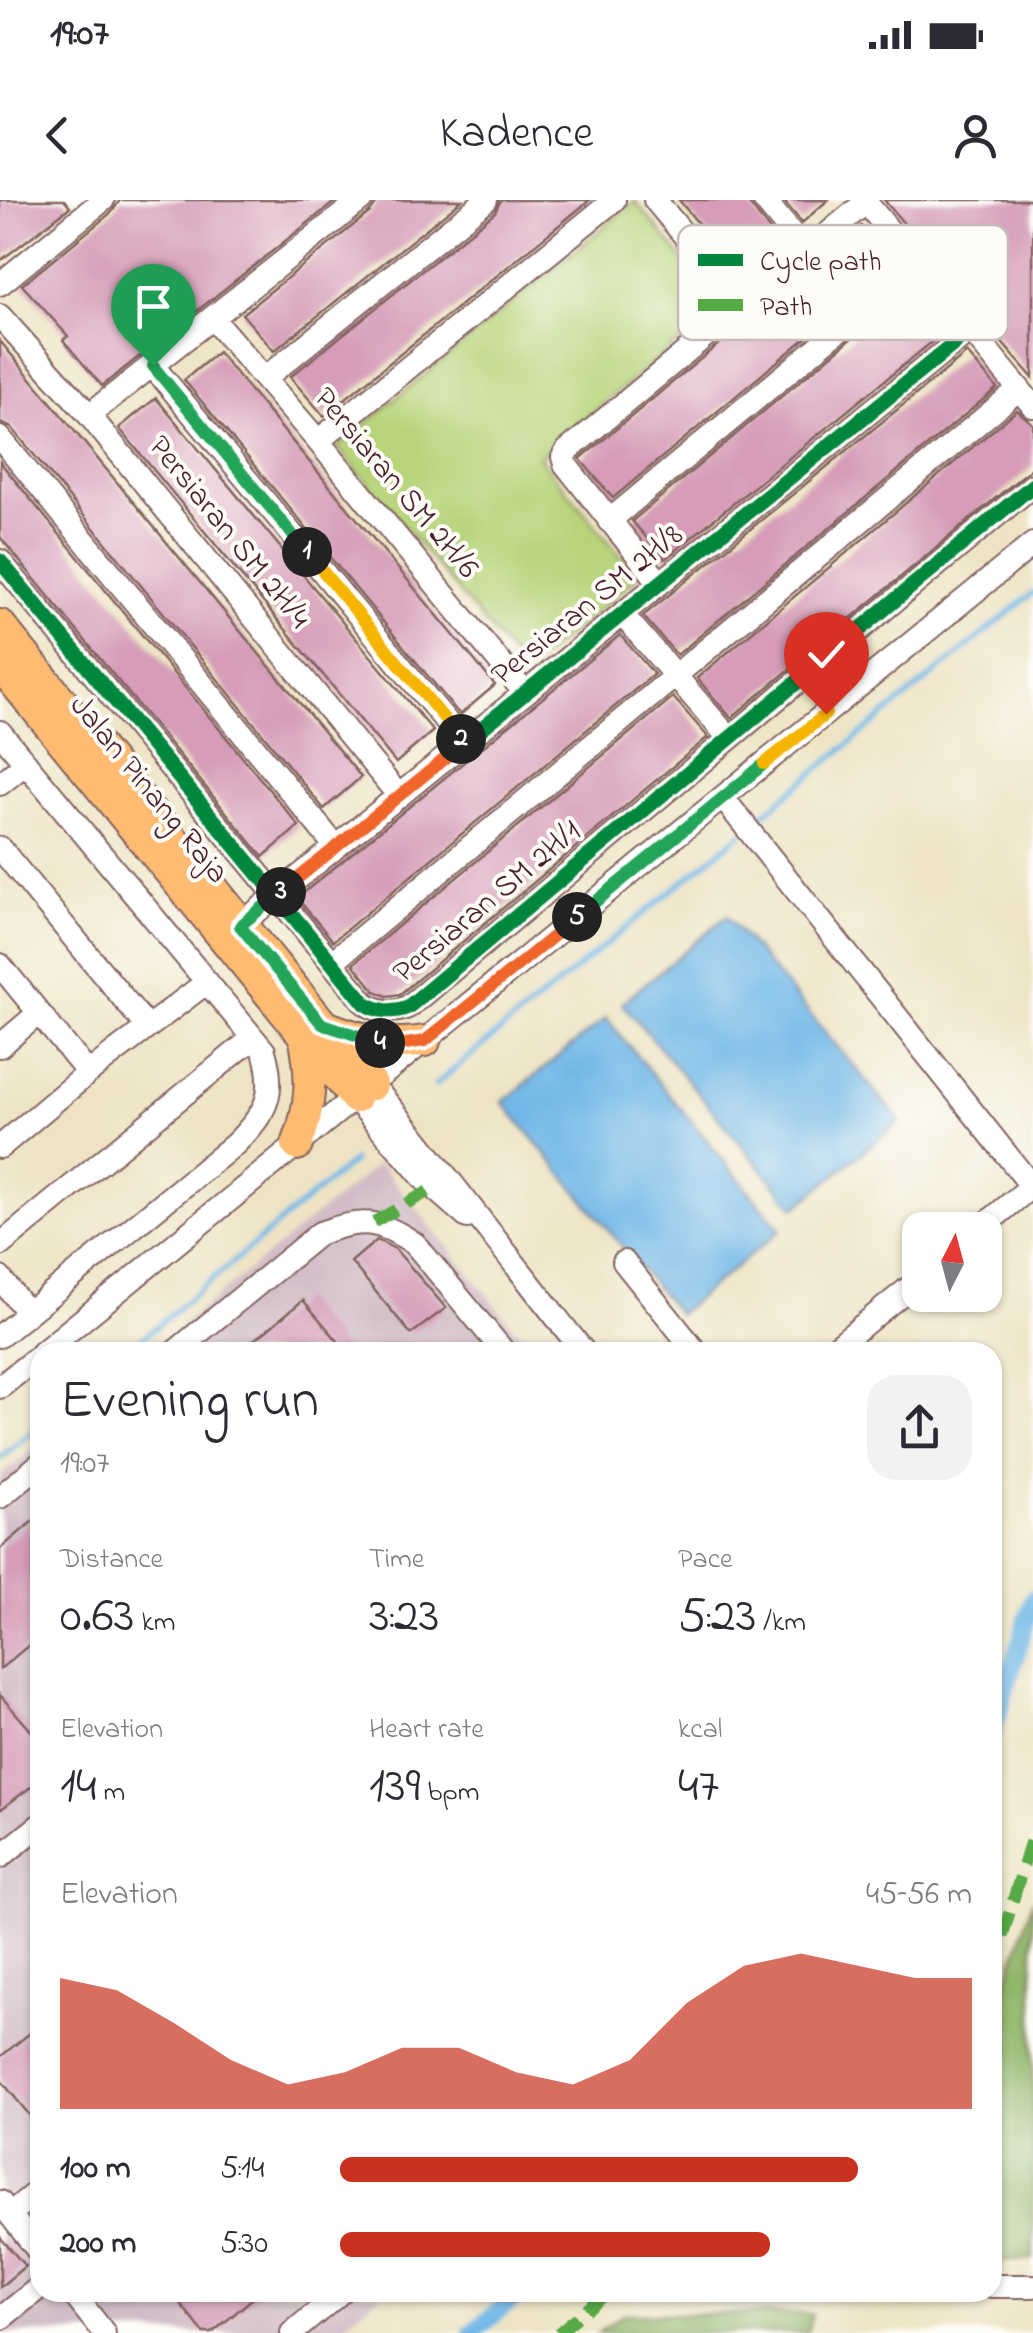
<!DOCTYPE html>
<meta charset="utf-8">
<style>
body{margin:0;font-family:"Indie Flower",sans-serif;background:#f2f2f3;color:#2b2b33;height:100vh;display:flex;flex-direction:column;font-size:38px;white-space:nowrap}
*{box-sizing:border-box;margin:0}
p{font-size:32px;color:#7c7c81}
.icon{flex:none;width:55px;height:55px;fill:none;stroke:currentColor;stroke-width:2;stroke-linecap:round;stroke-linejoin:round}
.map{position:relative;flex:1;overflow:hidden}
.panel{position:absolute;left:30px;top:1142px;width:972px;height:960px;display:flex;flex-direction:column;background:#fff;border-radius:30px;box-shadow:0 2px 8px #0004}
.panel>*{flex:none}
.needle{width:65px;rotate:6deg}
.fabs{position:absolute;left:902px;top:1012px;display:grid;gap:20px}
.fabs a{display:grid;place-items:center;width:100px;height:100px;border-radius:20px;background:#fff;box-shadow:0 2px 8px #0004;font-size:50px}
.pin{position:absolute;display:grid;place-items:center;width:85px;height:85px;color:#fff;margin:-102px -42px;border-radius:50% 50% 50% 0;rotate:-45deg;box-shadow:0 0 10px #0007}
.pin .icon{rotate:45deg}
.km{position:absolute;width:50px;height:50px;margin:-25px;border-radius:50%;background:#222;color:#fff;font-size:28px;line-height:50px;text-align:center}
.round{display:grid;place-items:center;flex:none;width:105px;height:105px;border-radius:30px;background:#f2f2f3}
.overview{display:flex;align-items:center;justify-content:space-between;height:170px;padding:0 30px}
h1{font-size:55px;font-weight:600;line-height:75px}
.stats{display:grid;grid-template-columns:repeat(3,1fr);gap:15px;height:170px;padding:10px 30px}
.stats div{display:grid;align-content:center}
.stats b{font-size:50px;font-weight:600}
.stats small{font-size:28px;font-weight:400}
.stats p{font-size:28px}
.chart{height:280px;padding:20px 30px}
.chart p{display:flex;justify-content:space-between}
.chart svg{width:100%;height:180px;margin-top:10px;fill:#c8321e;opacity:.7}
ul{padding:0 30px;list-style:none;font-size:32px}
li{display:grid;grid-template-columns:160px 120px 1fr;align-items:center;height:75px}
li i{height:25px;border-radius:12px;background:#c8321e}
.status{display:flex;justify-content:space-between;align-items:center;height:70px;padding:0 50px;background:#fff;direction:ltr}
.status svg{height:28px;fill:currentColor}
header{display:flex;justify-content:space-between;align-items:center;height:130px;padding:0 30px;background:#fff;font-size:45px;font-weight:600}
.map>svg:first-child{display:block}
</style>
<div class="status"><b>19:07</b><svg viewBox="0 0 49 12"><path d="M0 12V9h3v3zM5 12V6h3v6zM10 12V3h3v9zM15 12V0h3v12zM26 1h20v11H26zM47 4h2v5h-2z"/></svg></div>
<header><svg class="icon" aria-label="back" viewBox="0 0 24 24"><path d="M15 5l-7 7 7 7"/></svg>Kadence<svg class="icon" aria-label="person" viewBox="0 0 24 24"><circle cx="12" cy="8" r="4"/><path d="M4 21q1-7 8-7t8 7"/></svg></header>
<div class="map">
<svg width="1033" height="2133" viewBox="0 0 1033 2133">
<rect width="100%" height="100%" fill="#fdfcf7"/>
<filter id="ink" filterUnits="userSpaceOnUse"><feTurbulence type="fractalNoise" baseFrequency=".01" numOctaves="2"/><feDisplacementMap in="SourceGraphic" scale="20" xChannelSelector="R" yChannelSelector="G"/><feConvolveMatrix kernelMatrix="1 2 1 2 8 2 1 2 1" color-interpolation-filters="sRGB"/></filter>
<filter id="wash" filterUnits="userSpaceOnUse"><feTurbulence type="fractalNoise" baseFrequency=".0048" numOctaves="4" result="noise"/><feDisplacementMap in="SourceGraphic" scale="40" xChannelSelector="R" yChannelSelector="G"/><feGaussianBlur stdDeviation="2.25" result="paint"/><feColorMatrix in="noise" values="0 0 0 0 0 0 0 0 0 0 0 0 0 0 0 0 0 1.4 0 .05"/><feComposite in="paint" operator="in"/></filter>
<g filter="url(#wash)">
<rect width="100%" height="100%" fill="#eee4c5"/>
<path fill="#d2bdc7" d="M379 963 534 1152H150Z
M40 1244V2092L383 2093 334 2133H0V1277Z"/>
<path fill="#b7d47a" stroke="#807a52" stroke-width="2.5" d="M635 1 722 106 539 257 638 377 525 471 337 247Z"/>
<path fill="#91b66a" stroke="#6e6a4a" stroke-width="2.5" d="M1033 1699V2059L993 2061V1809L1001 1802Z
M623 2114H812L807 2133H598Z"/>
<path fill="#6fb7e7" stroke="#5c6b89" stroke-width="2.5" d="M727 716 900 921 795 1008 622 803Z
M606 818 781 1030 678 1114 503 902Z"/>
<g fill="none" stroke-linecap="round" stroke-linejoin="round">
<path stroke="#6fb7e7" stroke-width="5" d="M754 622 1033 393
M435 885 742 633
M126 1152 353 961
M0 1258 40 1225"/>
<path stroke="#6fb7e7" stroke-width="18" d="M992 1535 1033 1399
M472 2133 521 2092"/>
</g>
<g id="blocks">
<path fill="#d69cb8" d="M0 0H64L70 7 0 61Z
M120 0H337L102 186 63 140 68 136 22 85 112 12Z
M379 0H462L274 151 242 114 370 12Z
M501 0H590L324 216 290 177 495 12Z
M679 0H746L776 38 738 72Z
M783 0H828L802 23Z
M884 0H1033V178L983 121 984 118Z
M861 26 895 64 613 298 580 259Z
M913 87 949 128 665 359 632 321Z
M0 141 361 577 324 609 12 228 0 223Z
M218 152 495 485 460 515 184 180Z
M967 153 997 188 677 455 643 416Z
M156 198 433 531 396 563 119 228Z
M1017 210 1033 224V267L731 518 697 478Z
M0 262 299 626 263 657 0 337Z
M620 435 654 474 333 741 297 698Z
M673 497 708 537 400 794 387 796 375 791 353 764Z
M377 1040 395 1049 446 1108 411 1134 351 1062Z
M303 1100 347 1152H237L266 1131Z
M40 1315V1436L0 1469V1349Z
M0 1495 40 1541V1580L0 1610Z
M40 1825V1928L0 1879V1857Z
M0 2037 25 2066 0 2087Z
M171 2092H260L212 2133H204Z"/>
</g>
</g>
<g filter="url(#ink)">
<use href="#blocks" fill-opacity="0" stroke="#836461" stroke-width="2.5"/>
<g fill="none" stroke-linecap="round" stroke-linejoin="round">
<defs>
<path id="minor" d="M655 0 743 106
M764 0 807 52
M864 0 1033 206
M0 84 103 0
M0 116 89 215 399 596
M213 119 318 241 525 493
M153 166 464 543
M265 178 486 0
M89 215 361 0
M0 238 336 647
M318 241 614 0
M609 321 917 65
M0 361 365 803C378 812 394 813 408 807L1033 285
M660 383 565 264 563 257 567 251 866 2
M622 414 728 537
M0 532 264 851C277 895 266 913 235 944L0 1136
M0 584 26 563
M723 598 1033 988
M0 648 147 827
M240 725 971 130
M332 762 1019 189
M0 765 88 873
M0 846 39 813
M372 885C446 972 513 1064 584 1152
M355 898 428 983 467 1017
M0 947 88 873 207 782
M979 1030 1033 985
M0 1045 253 838
M624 1062 696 1152
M0 1078 28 1113
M43 1152 1033 344
M175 1152 320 1033C361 1018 379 1019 415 1044L504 1152
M830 1152 920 1079
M0 1187 40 1155
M0 1297 40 1264
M0 1657 40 1625
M0 2002 40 2053
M10 2014 40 1989
M992 2086H1033
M72 2092 104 2133
M0 2119 40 2087
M292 2133 341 2092"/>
<path id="major" d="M0 425 372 885
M0 465 355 898
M325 826C359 839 389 847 425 841
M297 945C311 907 313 877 304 836"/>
</defs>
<use href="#minor" stroke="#836461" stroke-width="26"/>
<use href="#major" stroke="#836461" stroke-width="34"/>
<use href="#minor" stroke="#fff" stroke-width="22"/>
<use href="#major" stroke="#febb71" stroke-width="30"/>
<path stroke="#57aa44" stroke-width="12" stroke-dasharray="25 12" stroke-linecap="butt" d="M374 1022 434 988
M992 1772 1033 1633
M558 2133 608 2092"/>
<defs>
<path id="cycleway" d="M0 361 365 803C378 812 394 813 408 807L1033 285
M240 725 971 130"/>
</defs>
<use href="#cycleway" stroke="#fdfcf7" stroke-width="21"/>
<use href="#cycleway" stroke="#00873e" stroke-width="15"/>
</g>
</g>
<g fill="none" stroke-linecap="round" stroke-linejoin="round" filter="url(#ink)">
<defs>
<path id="split-1" d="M153 166 307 352"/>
<path id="split-2" d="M307 352 461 539"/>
<path id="split-3" d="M281 692 464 543 461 539"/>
<path id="split-4" d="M281 692 240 726 322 824 380 843"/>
<path id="split-5" d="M380 843 399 845 425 841 577 717"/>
<path id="split-6" d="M577 717 764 564"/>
<path id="split-7" d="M764 564 826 514"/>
</defs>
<use href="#split-1" stroke="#fff" stroke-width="20"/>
<use href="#split-2" stroke="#fff" stroke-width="20"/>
<use href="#split-3" stroke="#fff" stroke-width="20"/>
<use href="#split-4" stroke="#fff" stroke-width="20"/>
<use href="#split-5" stroke="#fff" stroke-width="20"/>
<use href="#split-6" stroke="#fff" stroke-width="20"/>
<use href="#split-7" stroke="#fff" stroke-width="20"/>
<use href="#split-1" stroke="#22a559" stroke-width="12"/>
<use href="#split-2" stroke="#f5b400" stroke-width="12"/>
<use href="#split-3" stroke="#f0652b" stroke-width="12"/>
<use href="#split-4" stroke="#22a559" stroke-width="12"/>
<use href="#split-5" stroke="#f0652b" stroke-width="12"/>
<use href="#split-6" stroke="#22a559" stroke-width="12"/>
<use href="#split-7" stroke="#f5b400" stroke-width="12"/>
</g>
<g text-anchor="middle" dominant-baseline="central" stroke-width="8" stroke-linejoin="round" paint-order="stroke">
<g font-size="32" fill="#4a1f2b" stroke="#fdfcf7">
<text transform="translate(395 284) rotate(50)">Persiaran SM 2H/6</text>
<text transform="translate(228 333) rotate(51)">Persiaran SM 2H/4</text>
<text transform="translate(588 406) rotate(-39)">Persiaran SM 2H/8</text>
<text transform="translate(148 590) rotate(51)">Jalan Pinang Raja</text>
<text transform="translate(488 703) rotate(-40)">Persiaran SM 2H/1</text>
</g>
</g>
<rect x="678" y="25" width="330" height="115" rx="15" fill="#fdfcf7" stroke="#c7baba" stroke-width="2.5"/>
<rect x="698" y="54" width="45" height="12" fill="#00873e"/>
<rect x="698" y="99" width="45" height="12" fill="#57aa44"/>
<g font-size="28" fill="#4a1f2b">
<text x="760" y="70">Cycle path</text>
<text x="760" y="115">Path</text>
</g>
</svg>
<div class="fabs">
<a><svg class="needle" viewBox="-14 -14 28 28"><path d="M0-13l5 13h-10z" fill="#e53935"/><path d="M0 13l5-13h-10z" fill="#7c7c81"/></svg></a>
</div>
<div class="pin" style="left:153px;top:166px;background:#1e9e55"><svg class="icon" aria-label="arrive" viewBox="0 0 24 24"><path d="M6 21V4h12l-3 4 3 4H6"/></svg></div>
<div class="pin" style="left:826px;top:514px;background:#d93025"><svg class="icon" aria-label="check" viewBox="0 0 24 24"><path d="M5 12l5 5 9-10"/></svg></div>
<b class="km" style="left:307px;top:352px">1</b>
<b class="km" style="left:461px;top:539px">2</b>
<b class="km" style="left:281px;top:692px">3</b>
<b class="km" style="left:380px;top:843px">4</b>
<b class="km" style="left:577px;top:717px">5</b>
<section class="panel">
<div class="overview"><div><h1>Evening run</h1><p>19:07</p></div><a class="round"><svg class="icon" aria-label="share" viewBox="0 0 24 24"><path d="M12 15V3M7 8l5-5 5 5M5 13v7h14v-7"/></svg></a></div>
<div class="stats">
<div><p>Distance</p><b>0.63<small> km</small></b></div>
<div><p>Time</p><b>3:23</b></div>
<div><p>Pace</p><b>5:23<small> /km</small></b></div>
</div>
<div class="stats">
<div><p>Elevation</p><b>14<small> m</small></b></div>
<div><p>Heart rate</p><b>139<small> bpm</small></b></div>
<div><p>kcal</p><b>47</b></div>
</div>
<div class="chart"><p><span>Elevation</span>45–56 m</p>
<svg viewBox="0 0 160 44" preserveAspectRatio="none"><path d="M0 44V12L10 15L20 23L30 32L40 38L50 35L60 29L70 29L80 35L90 38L100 32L110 18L120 9L130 6L140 9L150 12L160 12V44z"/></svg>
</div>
<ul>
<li><b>100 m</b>5:14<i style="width:82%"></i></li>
<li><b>200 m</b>5:30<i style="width:68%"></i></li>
</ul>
</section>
</div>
